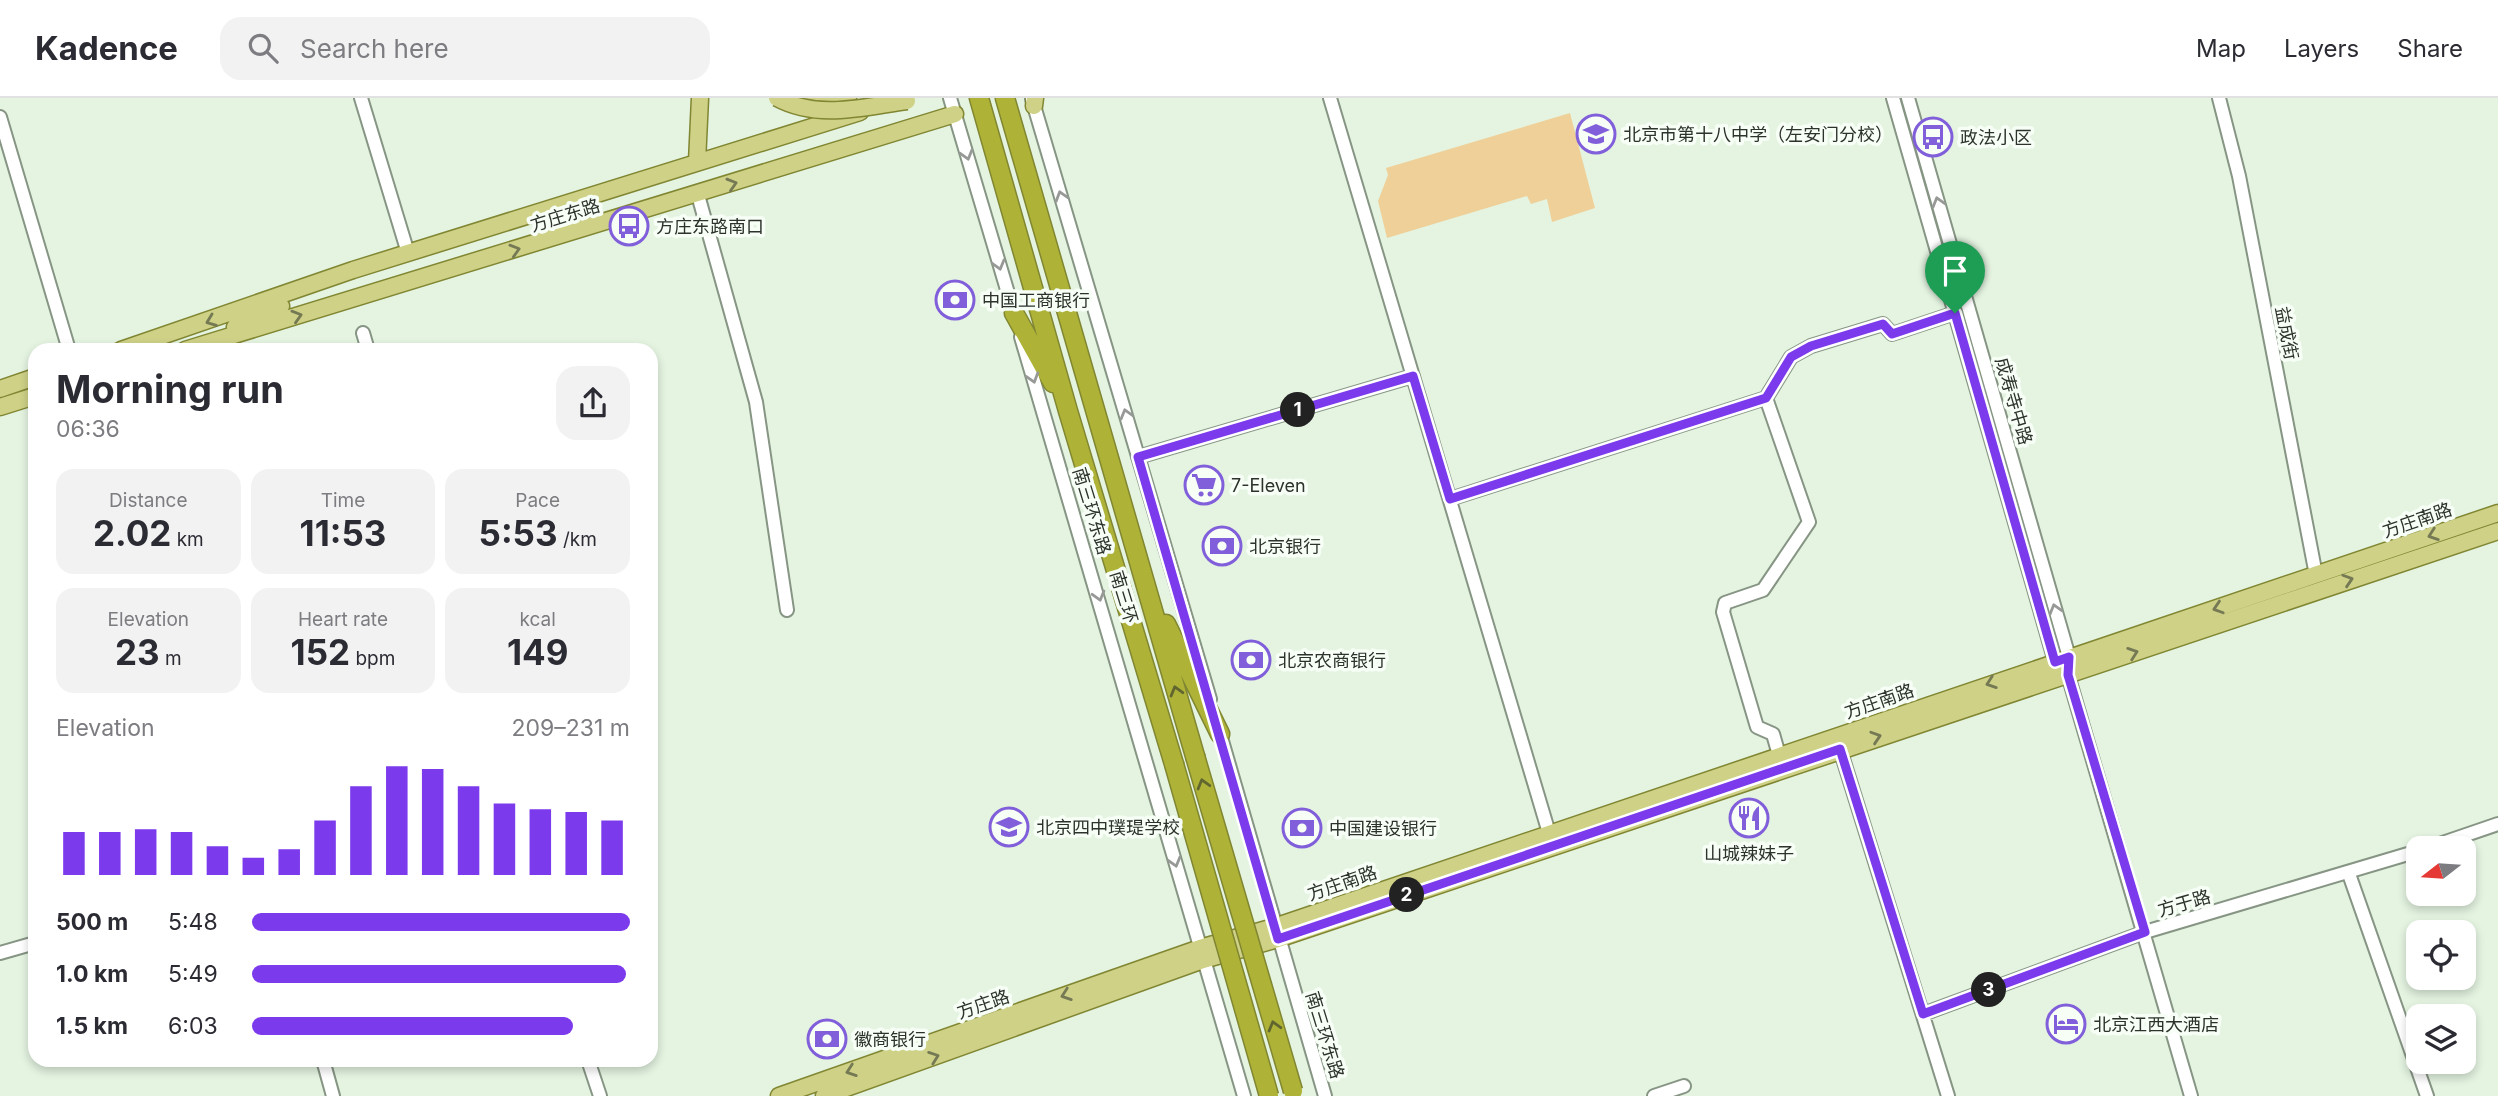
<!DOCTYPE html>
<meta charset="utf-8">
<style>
body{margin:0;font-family:Inter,"Noto Sans SC",sans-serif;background:#f2f2f3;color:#2b2b33;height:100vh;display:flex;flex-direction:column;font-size:26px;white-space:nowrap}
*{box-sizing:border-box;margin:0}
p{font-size:23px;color:#7c7c81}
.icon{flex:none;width:38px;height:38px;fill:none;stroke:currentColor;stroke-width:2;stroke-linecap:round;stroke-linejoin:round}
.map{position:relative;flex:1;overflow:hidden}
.side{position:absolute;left:28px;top:245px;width:630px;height:724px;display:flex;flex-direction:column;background:#fff;border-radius:21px;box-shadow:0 4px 10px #0003}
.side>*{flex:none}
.needle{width:46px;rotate:253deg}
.controls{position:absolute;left:2406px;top:738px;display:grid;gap:14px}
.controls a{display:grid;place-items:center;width:70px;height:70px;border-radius:14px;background:#fff;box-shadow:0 4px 10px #0003;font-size:35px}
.pin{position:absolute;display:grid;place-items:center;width:60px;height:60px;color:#fff;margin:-72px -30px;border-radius:50% 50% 50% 0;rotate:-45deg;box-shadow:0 0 7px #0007}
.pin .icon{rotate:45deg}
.km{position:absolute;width:35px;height:35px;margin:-18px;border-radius:50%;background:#222;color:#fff;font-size:19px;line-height:35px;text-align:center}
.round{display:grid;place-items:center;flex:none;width:74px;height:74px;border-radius:21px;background:#f2f2f3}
.headline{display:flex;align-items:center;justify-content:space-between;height:119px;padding:0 28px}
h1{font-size:38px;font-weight:700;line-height:52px}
.metrics{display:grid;grid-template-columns:repeat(3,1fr);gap:10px;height:119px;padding:7px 28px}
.metrics div{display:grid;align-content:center;border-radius:18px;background:#f2f2f3;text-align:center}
.metrics b{font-size:35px;font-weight:700}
.metrics small{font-size:19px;font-weight:400}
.metrics p{font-size:19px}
.chart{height:196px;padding:14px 28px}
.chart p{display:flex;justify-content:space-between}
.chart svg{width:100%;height:126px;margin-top:7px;stroke:#7c3aed;stroke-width:6}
ul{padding:0 28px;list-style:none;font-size:23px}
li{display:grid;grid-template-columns:112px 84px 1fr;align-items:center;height:52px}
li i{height:18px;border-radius:9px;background:#7c3aed}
header{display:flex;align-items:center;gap:42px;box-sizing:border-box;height:98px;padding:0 35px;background:#fff;border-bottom:2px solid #e1e1e2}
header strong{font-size:33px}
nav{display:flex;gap:38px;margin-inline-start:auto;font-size:24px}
.search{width:490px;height:63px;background:#f2f2f3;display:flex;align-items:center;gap:18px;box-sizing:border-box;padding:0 24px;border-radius:21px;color:#7c7c81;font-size:26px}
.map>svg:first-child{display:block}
</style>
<header>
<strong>Kadence</strong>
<div class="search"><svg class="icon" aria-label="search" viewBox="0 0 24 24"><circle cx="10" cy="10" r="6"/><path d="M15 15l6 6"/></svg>Search here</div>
<nav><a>Map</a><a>Layers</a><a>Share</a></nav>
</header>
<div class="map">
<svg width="2498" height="998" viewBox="0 0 2498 998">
<rect width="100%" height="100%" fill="#e4f4e1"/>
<path fill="#efd099" d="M1570 15 1595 110 1552 124 1547 101 1531 106 1527 98 1387 140 1378 103 1388 77 1386 70Z"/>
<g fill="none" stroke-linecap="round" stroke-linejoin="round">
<defs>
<path id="minor" d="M361 0 408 155
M950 0 1016 222
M1330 0 1549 735
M1893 0 2055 564 2061 569
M1908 0 2069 559 2068 577 2191 998
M2219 0 2239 78 2316 477
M1032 1 1210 601
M0 19 69 252
M698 97 756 304 787 512
M363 235 368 252
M1021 239 1244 998
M1766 300 1809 424 1763 492 1725 505 1723 514 1757 629 1773 636 1779 657
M1138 359 1413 278
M1450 401 1766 300 1791 259 1811 248 1883 226 1892 236 1955 215
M1218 629 1325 998
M1840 651 1948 998
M2425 751 2498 726
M2349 776 2427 998
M0 855 35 845
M1923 916 2145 834 2418 753
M323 962 333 998
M588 962 600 998
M1654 998 1684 988"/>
<path id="major" d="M811 0H848
M1034 8 1035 0
M697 64 700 0
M235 229 281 208
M121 252 353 172 860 14
M185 252 955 16
M0 291 35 279
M0 309 35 298
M779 998 1200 850 1274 829 2498 415
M824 998 1203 862 1278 841 2498 433"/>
<path id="highway" d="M979 0 1068 313 1174 666
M1005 0 1195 658
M1014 215 1053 285
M1166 526 1220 636"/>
</defs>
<use href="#minor" stroke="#869584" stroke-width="16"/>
<use href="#major" stroke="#818632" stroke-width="19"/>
<use href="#highway" stroke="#818632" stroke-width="21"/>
<use href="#minor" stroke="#fff" stroke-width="12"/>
<use href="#major" stroke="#ced186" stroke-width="16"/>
<use href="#highway" stroke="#aeb236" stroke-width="18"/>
<defs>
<path id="major-bridge" d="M777 0C818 22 863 9 907 3"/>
<path id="highway-bridge" d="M1195 658 1293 993
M1174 666 1269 998"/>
</defs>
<use href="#major-bridge" stroke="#818632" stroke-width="19" stroke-linecap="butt"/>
<use href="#highway-bridge" stroke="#818632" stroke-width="21" stroke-linecap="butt"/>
<use href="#major-bridge" stroke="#ced186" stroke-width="16"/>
<use href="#highway-bridge" stroke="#aeb236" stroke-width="18"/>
</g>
<defs><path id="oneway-chevron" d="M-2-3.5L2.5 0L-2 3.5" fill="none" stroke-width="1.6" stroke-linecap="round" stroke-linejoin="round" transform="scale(1.75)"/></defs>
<g stroke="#969996">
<use href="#oneway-chevron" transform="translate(967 57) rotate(74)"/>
<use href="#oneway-chevron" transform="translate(1061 98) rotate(-107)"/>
<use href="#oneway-chevron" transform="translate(1938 104) rotate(-106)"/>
<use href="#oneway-chevron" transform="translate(999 167) rotate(74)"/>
<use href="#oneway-chevron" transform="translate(1033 280) rotate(73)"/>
<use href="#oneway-chevron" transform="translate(1126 316) rotate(-106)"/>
<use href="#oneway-chevron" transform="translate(1099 498) rotate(74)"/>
<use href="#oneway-chevron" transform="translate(2055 511) rotate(-106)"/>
<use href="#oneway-chevron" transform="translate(1175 764) rotate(74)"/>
</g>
<g stroke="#757a54">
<use href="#oneway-chevron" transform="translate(732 86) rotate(-17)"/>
<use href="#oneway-chevron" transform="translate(515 152) rotate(-17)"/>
<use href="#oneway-chevron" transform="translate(297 218) rotate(-17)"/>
<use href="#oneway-chevron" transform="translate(211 223) rotate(159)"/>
<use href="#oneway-chevron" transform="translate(2433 437) rotate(161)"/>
<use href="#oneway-chevron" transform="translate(2348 482) rotate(-18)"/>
<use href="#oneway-chevron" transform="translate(2218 510) rotate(162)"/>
<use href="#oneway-chevron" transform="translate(2133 555) rotate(-19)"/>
<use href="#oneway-chevron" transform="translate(1991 585) rotate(161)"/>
<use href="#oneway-chevron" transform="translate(1876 639) rotate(-18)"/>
<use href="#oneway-chevron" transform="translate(1066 897) rotate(161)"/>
<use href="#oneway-chevron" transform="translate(934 959) rotate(-20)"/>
<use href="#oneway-chevron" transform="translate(851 973) rotate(161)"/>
</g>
<g stroke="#616630">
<use href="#oneway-chevron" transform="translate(1176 593) rotate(-106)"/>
<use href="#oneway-chevron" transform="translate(1203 686) rotate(-106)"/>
<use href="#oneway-chevron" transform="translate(1274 928) rotate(-106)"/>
</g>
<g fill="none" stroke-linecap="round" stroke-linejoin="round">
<defs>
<path id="route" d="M1955 215 2055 564 2069 559 2068 577 2145 834 1923 916 1840 651 1278 841 1138 359 1413 278 1450 401 1766 300 1791 259 1811 248 1883 226 1892 236Z"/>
</defs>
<use href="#route" stroke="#fff" stroke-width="14"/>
<use href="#route" stroke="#7c3aed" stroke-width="9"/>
</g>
<defs>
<symbol id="school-ring" viewBox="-11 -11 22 22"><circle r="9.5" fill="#f7fef6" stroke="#815fda" stroke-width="1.5"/><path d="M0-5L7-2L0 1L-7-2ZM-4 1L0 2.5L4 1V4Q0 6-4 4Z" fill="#815fda"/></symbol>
<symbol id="bus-ring" viewBox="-11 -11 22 22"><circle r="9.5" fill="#f7fef6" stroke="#815fda" stroke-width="1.5"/><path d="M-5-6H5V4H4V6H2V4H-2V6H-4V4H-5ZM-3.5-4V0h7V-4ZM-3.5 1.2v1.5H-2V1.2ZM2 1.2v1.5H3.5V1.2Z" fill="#815fda"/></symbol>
<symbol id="bank-ring" viewBox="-11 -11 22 22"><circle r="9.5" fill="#f7fef6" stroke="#815fda" stroke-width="1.5"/><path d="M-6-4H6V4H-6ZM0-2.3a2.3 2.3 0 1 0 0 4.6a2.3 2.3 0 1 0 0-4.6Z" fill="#815fda"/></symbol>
<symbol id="supermarket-ring" viewBox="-11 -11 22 22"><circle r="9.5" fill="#f7fef6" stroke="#815fda" stroke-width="1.5"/><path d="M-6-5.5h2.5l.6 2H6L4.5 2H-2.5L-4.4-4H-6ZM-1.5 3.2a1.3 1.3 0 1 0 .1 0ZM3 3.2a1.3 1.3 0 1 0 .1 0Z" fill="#815fda"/></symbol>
<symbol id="restaurant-ring" viewBox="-11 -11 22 22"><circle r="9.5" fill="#f7fef6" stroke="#815fda" stroke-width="1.5"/><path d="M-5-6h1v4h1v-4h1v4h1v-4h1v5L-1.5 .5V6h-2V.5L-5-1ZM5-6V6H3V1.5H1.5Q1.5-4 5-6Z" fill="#815fda"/></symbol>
<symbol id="hotel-ring" viewBox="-11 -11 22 22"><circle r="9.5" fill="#f7fef6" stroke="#815fda" stroke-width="1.5"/><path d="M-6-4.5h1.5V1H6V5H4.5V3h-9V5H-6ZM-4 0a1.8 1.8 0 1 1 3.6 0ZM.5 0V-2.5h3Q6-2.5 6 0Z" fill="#815fda"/></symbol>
</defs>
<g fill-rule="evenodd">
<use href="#school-ring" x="1574" y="14" width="44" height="44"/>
<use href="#bus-ring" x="1911" y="17" width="44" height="44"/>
<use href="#bus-ring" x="607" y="106" width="44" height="44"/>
<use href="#bank-ring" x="933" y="180" width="44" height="44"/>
<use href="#supermarket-ring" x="1182" y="365" width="44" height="44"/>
<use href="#bank-ring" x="1200" y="426" width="44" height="44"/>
<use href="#bank-ring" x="1229" y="540" width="44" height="44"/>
<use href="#restaurant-ring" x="1727" y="698" width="44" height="44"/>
<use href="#school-ring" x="987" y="707" width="44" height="44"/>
<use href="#bank-ring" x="1280" y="708" width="44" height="44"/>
<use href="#hotel-ring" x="2044" y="904" width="44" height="44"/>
<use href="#bank-ring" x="805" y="919" width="44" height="44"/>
</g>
<g text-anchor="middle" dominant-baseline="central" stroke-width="7" stroke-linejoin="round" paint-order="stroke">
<g font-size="18" fill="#2d332c" stroke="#f7fef6" text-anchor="start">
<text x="1623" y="36">北京市第十八中学（左安门分校）</text>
<text x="1960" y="39">政法小区</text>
<text x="656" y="128">方庄东路南口</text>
<text x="982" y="202">中国工商银行</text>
<text x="1231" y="387">7-Eleven</text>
<text x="1249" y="448">北京银行</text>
<text x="1278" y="562">北京农商银行</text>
<text x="1036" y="729">北京四中璞瑅学校</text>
<text x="1329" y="730">中国建设银行</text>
<text x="1749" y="755" text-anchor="middle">山城辣妹子</text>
<text x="2093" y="926">北京江西大酒店</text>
<text x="854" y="941">徽商银行</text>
</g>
<g font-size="18" fill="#2d332c" stroke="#f7fef6">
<text transform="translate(565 117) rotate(-17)">方庄东路</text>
<text transform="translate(2287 235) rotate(79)">益成街</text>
<text transform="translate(2014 303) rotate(74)">成寿寺中路</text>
<text transform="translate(1092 413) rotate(73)">南三环东路</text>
<text transform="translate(2417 422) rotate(-19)">方庄南路</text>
<text transform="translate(1124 499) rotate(73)">南三环</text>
<text transform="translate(1879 603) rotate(-19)">方庄南路</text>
<text transform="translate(1342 785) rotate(-19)">方庄南路</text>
<text transform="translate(2184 805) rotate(-16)">方于路</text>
<text transform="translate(983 906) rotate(-19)">方庄路</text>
<text transform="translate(1325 937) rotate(73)">南三环东路</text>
</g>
</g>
</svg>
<div class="controls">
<a><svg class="needle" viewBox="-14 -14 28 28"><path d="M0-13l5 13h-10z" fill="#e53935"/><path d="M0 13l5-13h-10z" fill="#7c7c81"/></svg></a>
<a><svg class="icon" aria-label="locate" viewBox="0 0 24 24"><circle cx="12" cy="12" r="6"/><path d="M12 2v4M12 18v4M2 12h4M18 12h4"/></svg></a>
<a><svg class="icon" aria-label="layers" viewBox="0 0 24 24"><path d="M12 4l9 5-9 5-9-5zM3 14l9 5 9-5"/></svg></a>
</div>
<div class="pin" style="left:1955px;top:215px;background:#1e9e55"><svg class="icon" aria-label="arrive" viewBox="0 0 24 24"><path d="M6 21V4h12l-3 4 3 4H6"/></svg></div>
<b class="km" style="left:1298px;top:312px">1</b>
<b class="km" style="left:1407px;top:797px">2</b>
<b class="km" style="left:1989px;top:892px">3</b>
<section class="side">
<div class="headline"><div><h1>Morning run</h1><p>06:36</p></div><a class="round"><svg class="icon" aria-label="share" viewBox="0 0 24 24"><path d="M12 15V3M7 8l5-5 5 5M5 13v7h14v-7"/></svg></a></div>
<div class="metrics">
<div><p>Distance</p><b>2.02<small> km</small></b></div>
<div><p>Time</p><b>11:53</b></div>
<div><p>Pace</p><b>5:53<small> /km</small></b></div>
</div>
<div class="metrics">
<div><p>Elevation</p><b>23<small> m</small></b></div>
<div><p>Heart rate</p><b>152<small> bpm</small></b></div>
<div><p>kcal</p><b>149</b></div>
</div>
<div class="chart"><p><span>Elevation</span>209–231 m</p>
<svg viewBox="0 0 160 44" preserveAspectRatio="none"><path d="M5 44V29M15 44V29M25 44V28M35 44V29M45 44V34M55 44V38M65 44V35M75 44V25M85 44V13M95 44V6M105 44V7M115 44V13M125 44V19M135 44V21M145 44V22M155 44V25"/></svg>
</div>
<ul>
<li><b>500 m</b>5:48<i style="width:100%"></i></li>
<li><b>1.0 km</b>5:49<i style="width:99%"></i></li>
<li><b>1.5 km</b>6:03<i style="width:85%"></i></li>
</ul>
</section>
</div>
